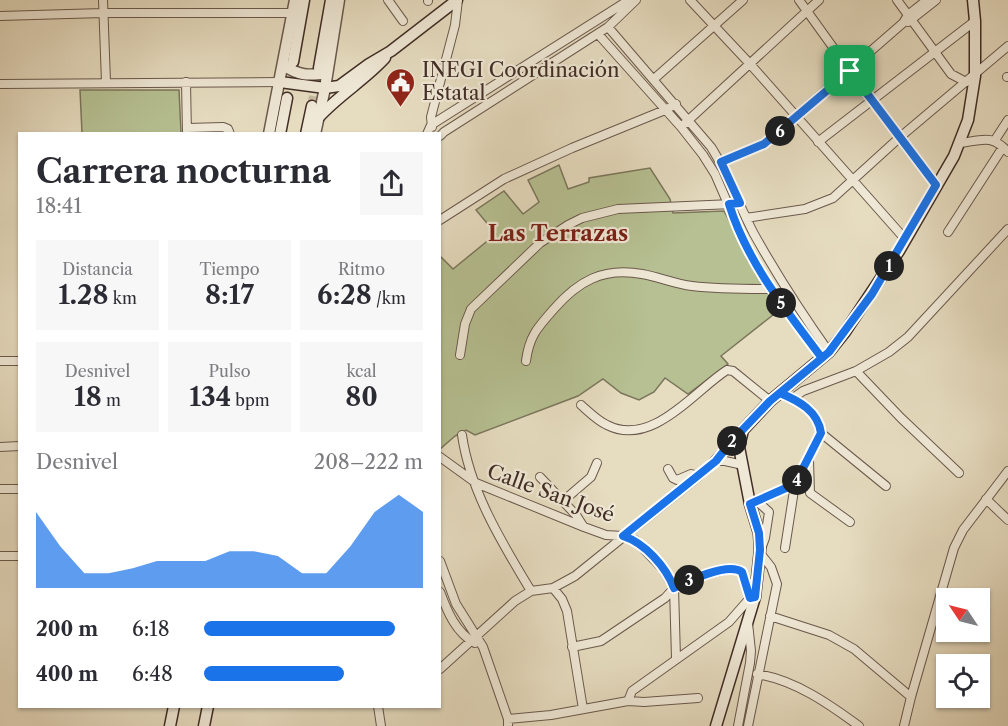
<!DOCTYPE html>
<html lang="es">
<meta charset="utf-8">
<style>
body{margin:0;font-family:"Libre Caslon Text",serif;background:#f7f7f7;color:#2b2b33;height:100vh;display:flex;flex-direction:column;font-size:22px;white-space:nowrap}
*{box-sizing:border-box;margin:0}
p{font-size:20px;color:#7c7c81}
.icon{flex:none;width:33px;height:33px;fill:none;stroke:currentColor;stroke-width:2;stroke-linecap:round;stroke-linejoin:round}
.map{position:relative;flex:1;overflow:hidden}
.sheet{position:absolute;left:18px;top:132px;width:423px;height:576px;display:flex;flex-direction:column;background:#fff;border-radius:0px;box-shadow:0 2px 4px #0004}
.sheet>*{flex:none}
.needle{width:39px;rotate:305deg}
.buttons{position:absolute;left:936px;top:588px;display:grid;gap:12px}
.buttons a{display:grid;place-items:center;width:54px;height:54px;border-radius:0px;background:#fff;box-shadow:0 2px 4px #0004;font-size:30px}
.pin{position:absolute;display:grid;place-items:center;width:51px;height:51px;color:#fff;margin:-26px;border-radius:12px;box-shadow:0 3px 9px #0006}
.km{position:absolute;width:30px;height:30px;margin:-15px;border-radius:50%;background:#222;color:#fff;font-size:16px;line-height:30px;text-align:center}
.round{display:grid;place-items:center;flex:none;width:63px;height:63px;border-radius:0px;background:#f7f7f7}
.head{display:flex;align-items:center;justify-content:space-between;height:102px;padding:0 18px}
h1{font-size:33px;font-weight:700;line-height:45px}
.figures{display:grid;grid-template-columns:repeat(3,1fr);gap:9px;height:102px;padding:6px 18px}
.figures div{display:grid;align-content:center;border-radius:0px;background:#f7f7f7;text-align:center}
.figures b{font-size:26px;font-weight:700}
.figures small{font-size:16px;font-weight:400}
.figures p{font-size:16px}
.chart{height:168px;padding:12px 18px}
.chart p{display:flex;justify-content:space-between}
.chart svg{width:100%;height:108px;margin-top:6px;fill:#1a73e8;opacity:.7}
ul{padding:0 18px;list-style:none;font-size:20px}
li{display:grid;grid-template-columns:96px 72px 1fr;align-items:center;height:45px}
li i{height:15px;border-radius:8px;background:#1a73e8}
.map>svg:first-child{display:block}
</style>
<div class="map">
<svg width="1008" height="726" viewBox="0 0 1008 726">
<rect width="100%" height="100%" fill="#e6dcc0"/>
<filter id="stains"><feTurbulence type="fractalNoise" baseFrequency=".00333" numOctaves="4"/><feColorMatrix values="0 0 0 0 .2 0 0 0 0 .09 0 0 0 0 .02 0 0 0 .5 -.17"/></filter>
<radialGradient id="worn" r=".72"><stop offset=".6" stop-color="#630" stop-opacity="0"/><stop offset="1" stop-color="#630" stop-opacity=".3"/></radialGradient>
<path fill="#b6c092" stroke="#7b765c" stroke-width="1.5" d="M80 90H179L181 133H82Z
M559 165 568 189 589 182V178L650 168 670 199 673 213 724 211 778 311 721 356 728 364 688 394 665 378 654 392 639 400 621 393 603 379 578 396 475 435 466 430 455 436 440 449V256L453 269 496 234 476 210 504 191 523 214 539 202 528 180Z"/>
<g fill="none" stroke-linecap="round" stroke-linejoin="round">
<path stroke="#c5b9a1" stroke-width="10" stroke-dasharray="10 5" stroke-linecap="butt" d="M312 106 317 79"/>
<defs>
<path id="minor" d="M103 0 106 82
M388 0 403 21
M428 0V1
M690 0 750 64 905 239
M799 0 850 71 936 185
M897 0 951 74 966 82
M0 16 103 13H293
M908 22 936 0
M608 27 711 147C729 175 739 206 754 234 777 275 802 314 829 352
M598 34 681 127 703 155 715 174 751 257 770 289 822 358
M1007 77H1008
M654 79 743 0
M186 82 187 134
M0 84 280 82
M432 127 431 117 455 25 458 0
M681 127 819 0
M187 128 223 127 228 129 230 134
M427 134 431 125 629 0
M440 136 444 132 608 27 636 0
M995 140 1008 120
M818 142 975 21
M961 143C982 140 992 134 1008 152
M721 162 764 144 903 23 908 15 927 0
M746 218 805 209 833 198 899 138 1008 46
M440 220 504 179 572 148 665 110 676 104
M948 232 1003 147
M460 355 465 324 471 309 540 243 568 225 582 218 618 209 732 204
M0 361H20
M526 361C529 337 537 328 553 310 578 281 603 267 642 274 659 277 675 284 692 286 718 289 744 289 770 289
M856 371 901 418 959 473
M780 393C799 401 818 411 821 433
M793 398 803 391 856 371 889 352 908 337 1008 229
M581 405C589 412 598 421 607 425 652 448 694 391 727 370L733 371 770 401
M821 433 886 486
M462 435C470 491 502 543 531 591
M0 447 20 446
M440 457 476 483 584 527 606 535 623 536 635 540 663 569 674 588 676 658
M809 460 810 493 850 522
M716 461H725L743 465
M668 469 673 478 677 480 691 474 699 476
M540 477 576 515 583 526
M0 489H20
M986 499 1008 520
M563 501 591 477 597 463
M757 501 769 512 765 538 761 549
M754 502 795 484
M785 548 795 484 821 433
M0 556H20
M440 561 456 604 483 647 508 719V726
M553 588 562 599 567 611 583 709
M440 592C447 611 456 633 475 643
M770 616 829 635 854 649 911 697
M572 647 601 641 665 598 674 588 690 579 728 569H737L742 572 750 598
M440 669 515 601 531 591 553 588 575 576 699 476C715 462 727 445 743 430
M757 674C795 680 829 704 859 726
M628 701 632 691 729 622 750 598 755 597
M378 706 381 726
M508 719 551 715 628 701 644 702 698 698
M738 726 750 663 751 651 748 623
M748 726 777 584 771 567 760 553
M904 726 911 697 954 548 963 530 1008 471"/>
<path id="tertiary" d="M283 65C300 76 307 76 327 73
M269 134 295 0
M315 134 325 88 339 0"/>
<path id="secondary" d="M293 62 304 0
M319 68 331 0
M280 82 325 88 339 86 369 64 391 51 457 0
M319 117C339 95 365 80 385 58
M280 134 287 98
M306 134 312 106
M170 726 174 706
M204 726 208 706
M716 726 755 597 760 550 759 533 750 504 739 447 743 430 770 401 829 352 845 332 899 251 954 156 968 120 975 76V21L973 0"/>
</defs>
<use href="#minor" stroke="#6a594c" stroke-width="10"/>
<use href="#tertiary" stroke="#6a594c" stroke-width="13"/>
<use href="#secondary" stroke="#402d25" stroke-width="13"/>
<use href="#minor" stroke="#efe8d6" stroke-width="8"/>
<use href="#tertiary" stroke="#efe8d6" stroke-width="10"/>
<use href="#secondary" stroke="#efe8d6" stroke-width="10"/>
</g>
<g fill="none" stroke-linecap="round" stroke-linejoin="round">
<defs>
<path id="route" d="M850 71 936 185 872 294 829 352 822 358 770 401 730 443 716 461 623 536C645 543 666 567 674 588 688 581 728 562 742 572L750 598 755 597 760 550 759 533 750 504 795 484 821 433C818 411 799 401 780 393L822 358C786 310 747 262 729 204L740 203 721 162 764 144 850 71"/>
</defs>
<use href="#route" stroke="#fff" stroke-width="12"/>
<use href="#route" stroke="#1a73e8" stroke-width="8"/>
</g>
<defs>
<symbol id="civic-pin" viewBox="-11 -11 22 30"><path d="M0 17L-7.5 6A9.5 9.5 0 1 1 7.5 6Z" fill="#8f2418" stroke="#efe8d6"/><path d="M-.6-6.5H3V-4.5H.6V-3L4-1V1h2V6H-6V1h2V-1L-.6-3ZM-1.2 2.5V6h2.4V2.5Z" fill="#fff"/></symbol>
</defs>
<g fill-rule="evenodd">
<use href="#civic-pin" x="384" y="66" width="33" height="45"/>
</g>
<g text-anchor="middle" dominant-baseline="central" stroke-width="4.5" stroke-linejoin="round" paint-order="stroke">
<g font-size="20" fill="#402d25" stroke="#efe8d6" text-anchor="start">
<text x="422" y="70">INEGI Coordinación<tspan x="422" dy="23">Estatal</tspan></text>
</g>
<g font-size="20" fill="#402d25" stroke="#efe8d6">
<text transform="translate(551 493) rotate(20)">Calle San José</text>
</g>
<g font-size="22" font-weight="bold" fill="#7a1f14" stroke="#efe8d6">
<text x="558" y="233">Las Terrazas</text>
</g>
</g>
<rect width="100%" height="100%" filter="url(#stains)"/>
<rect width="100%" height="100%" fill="url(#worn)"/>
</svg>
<div class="buttons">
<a><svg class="needle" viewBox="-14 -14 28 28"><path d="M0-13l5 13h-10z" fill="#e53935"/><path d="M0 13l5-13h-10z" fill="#7c7c81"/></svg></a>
<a><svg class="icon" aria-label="locate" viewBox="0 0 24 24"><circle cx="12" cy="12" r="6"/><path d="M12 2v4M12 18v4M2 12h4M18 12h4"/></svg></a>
</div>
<div class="pin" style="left:850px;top:71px;background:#1e9e55"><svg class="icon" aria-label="arrive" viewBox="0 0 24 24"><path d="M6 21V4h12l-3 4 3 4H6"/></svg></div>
<b class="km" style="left:889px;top:266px">1</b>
<b class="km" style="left:732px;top:441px">2</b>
<b class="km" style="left:689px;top:580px">3</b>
<b class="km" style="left:797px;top:480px">4</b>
<b class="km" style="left:781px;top:303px">5</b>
<b class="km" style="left:780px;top:131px">6</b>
<section class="sheet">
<div class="head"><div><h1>Carrera nocturna</h1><p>18:41</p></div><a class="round"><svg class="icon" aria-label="share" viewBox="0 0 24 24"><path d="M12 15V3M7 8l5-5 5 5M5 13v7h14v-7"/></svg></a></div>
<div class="figures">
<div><p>Distancia</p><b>1.28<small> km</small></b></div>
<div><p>Tiempo</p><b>8:17</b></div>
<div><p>Ritmo</p><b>6:28<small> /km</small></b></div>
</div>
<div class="figures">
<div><p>Desnivel</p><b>18<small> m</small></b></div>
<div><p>Pulso</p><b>134<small> bpm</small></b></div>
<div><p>kcal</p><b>80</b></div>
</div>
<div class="chart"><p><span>Desnivel</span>208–222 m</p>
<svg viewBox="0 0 160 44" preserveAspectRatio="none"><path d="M0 44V13L10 27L20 38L30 38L40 36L50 33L60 33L70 33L80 29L90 29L100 31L110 38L120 38L130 27L140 13L150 6L160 13V44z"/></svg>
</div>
<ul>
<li><b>200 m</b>6:18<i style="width:87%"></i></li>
<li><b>400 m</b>6:48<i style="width:64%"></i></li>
</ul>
</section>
</div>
